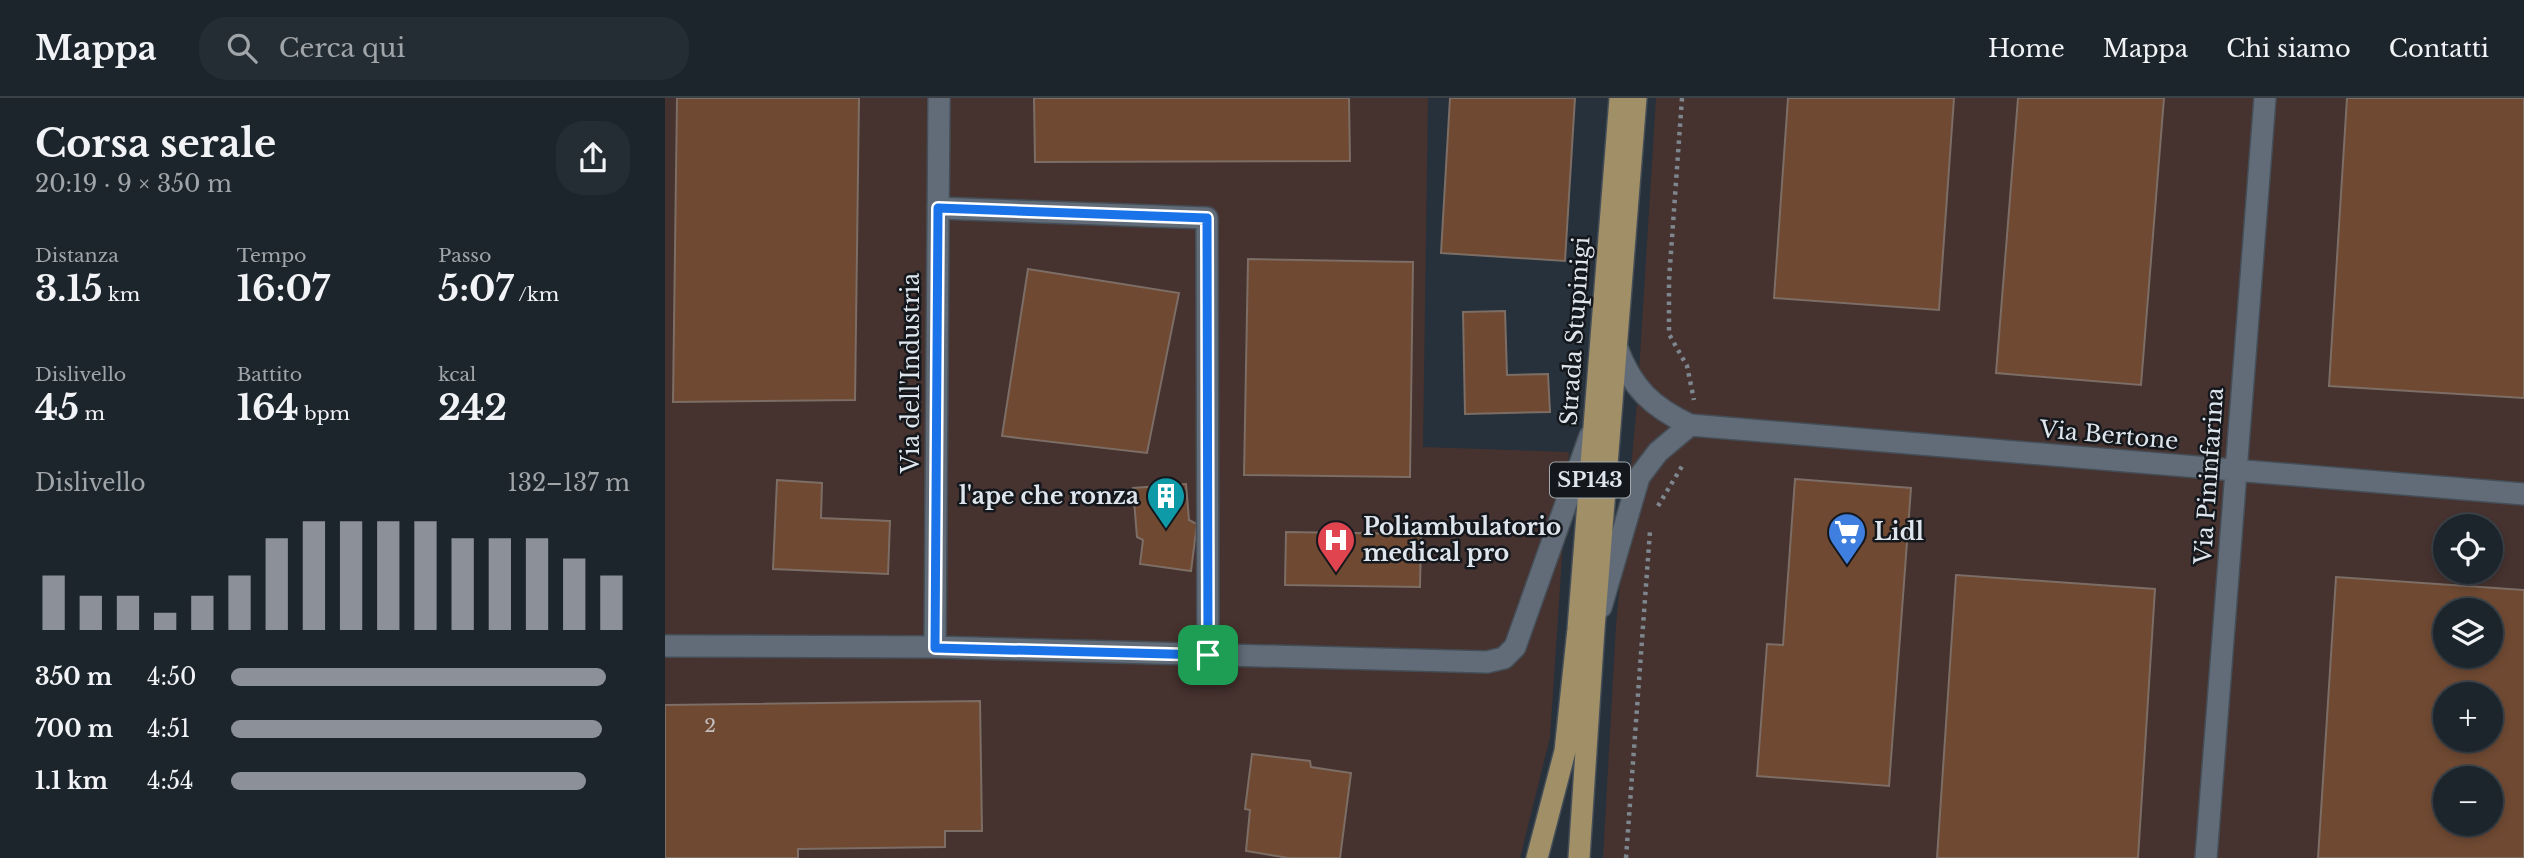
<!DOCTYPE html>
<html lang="it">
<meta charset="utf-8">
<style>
body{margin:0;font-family:"Libre Baskerville",serif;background:#252d34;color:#f1f3f6;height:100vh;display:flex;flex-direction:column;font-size:26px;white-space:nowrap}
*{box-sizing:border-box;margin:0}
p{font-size:23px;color:#a0a5a9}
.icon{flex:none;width:38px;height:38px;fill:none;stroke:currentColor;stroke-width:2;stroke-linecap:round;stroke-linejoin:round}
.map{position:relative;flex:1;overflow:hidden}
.sheet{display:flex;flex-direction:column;background:#1d252c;width:665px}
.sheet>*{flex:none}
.tools{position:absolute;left:1768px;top:416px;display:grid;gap:14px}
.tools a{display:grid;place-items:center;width:70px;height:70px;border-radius:50%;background:#1d252c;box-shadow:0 4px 10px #0003,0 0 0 2px #3b4248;font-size:35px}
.pin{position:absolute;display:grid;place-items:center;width:60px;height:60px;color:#fff;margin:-30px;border-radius:14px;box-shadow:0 4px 10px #0006}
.round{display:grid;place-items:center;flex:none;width:74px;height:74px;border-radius:28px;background:#252d34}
.head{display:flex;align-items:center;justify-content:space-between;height:119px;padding:0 35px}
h1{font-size:38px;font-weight:700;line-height:52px}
.stats{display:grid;grid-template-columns:repeat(3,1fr);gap:10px;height:119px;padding:7px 35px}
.stats div{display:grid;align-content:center}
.stats b{font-size:35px;font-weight:700}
.stats small{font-size:19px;font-weight:400}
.stats p{font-size:19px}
.chart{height:196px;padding:14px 35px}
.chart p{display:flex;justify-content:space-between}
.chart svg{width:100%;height:126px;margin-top:7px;stroke:#8c9099;stroke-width:6}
ul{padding:0 35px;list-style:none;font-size:23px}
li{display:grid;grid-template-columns:112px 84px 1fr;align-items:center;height:52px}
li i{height:18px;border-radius:9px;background:#8c9099}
header{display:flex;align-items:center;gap:42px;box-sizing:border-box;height:98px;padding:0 35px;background:#1d252c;border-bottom:2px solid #3b4248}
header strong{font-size:33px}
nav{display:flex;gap:38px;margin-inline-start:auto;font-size:24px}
.search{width:490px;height:63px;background:#252d34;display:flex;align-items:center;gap:18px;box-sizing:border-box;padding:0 24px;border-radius:28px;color:#a0a5a9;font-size:26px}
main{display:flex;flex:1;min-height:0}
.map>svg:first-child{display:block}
</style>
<header>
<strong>Mappa</strong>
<div class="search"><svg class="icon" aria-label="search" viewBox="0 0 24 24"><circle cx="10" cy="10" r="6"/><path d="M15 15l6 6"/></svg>Cerca qui</div>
<nav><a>Home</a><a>Mappa</a><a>Chi siamo</a><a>Contatti</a></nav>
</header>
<main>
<section class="sheet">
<div class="head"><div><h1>Corsa serale</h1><p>20:19 · 9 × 350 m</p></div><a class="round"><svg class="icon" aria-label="share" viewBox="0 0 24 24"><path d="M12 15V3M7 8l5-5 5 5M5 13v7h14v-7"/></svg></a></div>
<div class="stats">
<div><p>Distanza</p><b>3.15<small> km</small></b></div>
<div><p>Tempo</p><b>16:07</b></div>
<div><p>Passo</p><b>5:07<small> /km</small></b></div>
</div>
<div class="stats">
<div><p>Dislivello</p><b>45<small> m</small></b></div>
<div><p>Battito</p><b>164<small> bpm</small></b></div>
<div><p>kcal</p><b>242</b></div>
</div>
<div class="chart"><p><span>Dislivello</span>132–137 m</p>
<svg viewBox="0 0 160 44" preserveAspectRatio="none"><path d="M5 44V25M15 44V32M25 44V32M35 44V38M45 44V32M55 44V25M65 44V12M75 44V6M85 44V6M95 44V6M105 44V6M115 44V12M125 44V12M135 44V12M145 44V19M155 44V25"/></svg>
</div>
<ul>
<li><b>350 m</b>4:50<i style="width:94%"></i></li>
<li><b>700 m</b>4:51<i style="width:93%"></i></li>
<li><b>1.1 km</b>4:54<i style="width:89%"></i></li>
</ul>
</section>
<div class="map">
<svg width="1859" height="760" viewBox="0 0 1859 760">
<rect width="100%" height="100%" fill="#27313b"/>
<path fill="#46322f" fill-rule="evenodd" d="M0 0H763L758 349 904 354 885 639 855 760H0Z
M991 0H1859V760H938L951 527 972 306ZM1780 429H1825V474H1780ZM1780 513H1825V558H1780ZM1780 597H1825V642H1780ZM1780 681H1825V726H1780Z"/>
<path fill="#6f4932" stroke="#7c6d65" stroke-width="2" fill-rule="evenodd" d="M12 0H194L190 302 8 304Z
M369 0H684L685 63 370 64Z
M785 0H910L900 163 776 155Z
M1123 0H1289L1274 212 1109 200Z
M1353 0H1499L1476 287 1331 275Z
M1682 0H1859V300L1664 288Z
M583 161 748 164 745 379 579 377Z
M363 171 514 195 482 355 337 338Z
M840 213 842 277 883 276 885 314 800 316 798 214Z
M1130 381 1246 390 1224 688 1092 678 1102 546 1118 547Z
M112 382 157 385 156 420 225 423 223 476 108 471Z
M521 386 524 422 532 426 526 473 475 466 478 442 472 439 468 390Z
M621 434 756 436 755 489 620 487Z
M1291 477 1490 491 1473 760H1272Z
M1671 479 1859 492V760H1653ZM1780 513H1825V558H1780ZM1780 597H1825V642H1780ZM1780 681H1825V726H1780Z
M315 603 317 733H280V749L133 751V760H0V607Z
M587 656 645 663 646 669 686 675 675 760H624L581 753 585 712 580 711Z"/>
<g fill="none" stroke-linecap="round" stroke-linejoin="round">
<defs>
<path id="street" d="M273 110 542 120 543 557
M952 250C967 290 987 309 1025 327L1859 396
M936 509 974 379 993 354 1025 327
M0 548 270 549 822 564 839 560 850 549 925 338
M270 549 274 0
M1541 760 1600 0"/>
<path id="primary" d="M872 760 900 653 913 531 955 0
M914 760 929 531 971 0"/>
</defs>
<use href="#street" stroke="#454e57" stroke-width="24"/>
<use href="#primary" stroke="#454e57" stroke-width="24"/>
<path stroke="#7e868e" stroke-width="4.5" stroke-dasharray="3.5 5" stroke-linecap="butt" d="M1017 0 1004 182V236L1022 268 1029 302
M993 408 1019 365
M961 760 985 433"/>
<use href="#street" stroke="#616c78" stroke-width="21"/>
<use href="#primary" stroke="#a08f67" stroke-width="21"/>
</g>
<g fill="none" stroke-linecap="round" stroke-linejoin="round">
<defs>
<path id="route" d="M273 110 542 120 543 557 270 550Z"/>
</defs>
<use href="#route" stroke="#fff" stroke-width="14"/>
<use href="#route" stroke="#1a73e8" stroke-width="9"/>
</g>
<defs>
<symbol id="building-pin" viewBox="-11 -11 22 30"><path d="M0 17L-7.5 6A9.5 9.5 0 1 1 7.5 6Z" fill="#0f9aa8" stroke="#14181d"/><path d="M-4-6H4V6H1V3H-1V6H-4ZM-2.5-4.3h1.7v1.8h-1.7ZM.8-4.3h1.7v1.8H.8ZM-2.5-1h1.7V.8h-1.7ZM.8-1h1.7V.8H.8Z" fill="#fff"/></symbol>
<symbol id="supermarket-pin" viewBox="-11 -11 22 30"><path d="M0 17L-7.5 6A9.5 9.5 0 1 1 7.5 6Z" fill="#3f7fe0" stroke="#14181d"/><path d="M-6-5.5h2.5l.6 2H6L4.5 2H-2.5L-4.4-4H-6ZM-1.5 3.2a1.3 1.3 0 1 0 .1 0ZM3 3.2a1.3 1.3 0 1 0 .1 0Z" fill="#fff"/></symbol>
<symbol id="hospital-pin" viewBox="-11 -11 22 30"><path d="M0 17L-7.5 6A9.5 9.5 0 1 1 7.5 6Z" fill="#e0444e" stroke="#14181d"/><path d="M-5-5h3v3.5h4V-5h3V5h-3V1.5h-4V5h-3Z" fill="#fff"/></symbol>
</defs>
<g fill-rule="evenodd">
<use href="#building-pin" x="479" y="376" width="44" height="60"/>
<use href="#supermarket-pin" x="1160" y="412" width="44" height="60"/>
<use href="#hospital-pin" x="649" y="420" width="44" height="60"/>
</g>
<g text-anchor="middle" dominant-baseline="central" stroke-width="5" stroke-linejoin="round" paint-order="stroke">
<g font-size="19" fill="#c3bebe">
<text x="45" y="627">2</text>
</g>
<rect fill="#14181d" stroke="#a2a8ae" stroke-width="2" x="885" y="364.5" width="80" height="35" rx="5"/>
<g font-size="21" font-weight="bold" fill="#dfe5ec">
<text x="925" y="382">SP143</text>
</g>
<g font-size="23" fill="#dfe5ec" stroke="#14181d">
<text transform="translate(910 233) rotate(-86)">Strada Stupinigi</text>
<text transform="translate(246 275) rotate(-90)">Via dell'Industria</text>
<text transform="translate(1444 337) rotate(5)">Via Bertone</text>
<text transform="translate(1544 378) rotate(-86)">Via Pininfarina</text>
</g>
<g font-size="23" font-weight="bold" fill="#dfe5ec" stroke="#14181d" text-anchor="start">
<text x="474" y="398" text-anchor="end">l'ape che ronza</text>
<text x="698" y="429">Poliambulatorio<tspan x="698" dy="26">medical pro</tspan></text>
<text x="1209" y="434">Lidl</text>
</g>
</g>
</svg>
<div class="tools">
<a><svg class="icon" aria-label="locate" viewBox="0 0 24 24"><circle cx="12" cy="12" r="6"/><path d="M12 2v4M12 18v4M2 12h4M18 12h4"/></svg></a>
<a><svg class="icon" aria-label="layers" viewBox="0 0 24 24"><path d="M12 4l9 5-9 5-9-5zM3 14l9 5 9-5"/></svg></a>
<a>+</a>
<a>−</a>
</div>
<div class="pin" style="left:543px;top:557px;background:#1e9e55"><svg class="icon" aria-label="arrive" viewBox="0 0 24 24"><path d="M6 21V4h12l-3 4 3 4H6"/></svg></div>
</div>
</main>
